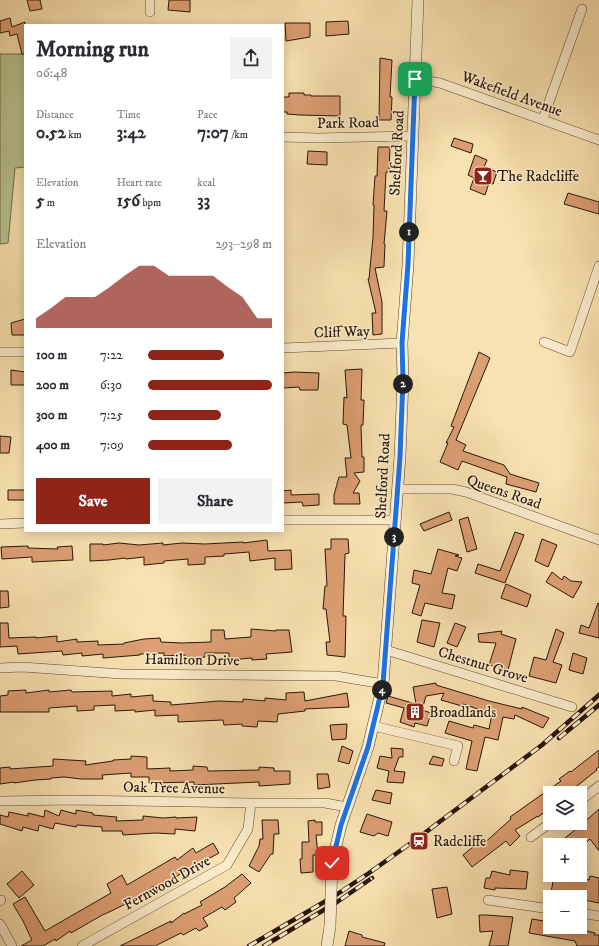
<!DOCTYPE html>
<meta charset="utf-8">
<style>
body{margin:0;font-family:"IM FELL DW Pica",serif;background:#f2f2f3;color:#2b2b33;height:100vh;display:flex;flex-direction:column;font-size:15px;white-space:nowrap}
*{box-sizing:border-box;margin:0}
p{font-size:13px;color:#7c7c81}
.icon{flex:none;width:22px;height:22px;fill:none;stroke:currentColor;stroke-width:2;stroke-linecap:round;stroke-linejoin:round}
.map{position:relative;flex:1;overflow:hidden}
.panel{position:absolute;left:24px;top:24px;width:260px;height:508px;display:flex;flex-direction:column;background:#fff;border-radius:0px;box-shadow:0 2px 10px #0003}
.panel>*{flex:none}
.buttons{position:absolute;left:543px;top:786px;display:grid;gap:8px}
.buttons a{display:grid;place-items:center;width:44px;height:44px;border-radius:0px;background:#fff;box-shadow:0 2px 10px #0003;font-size:20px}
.pin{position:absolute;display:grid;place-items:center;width:34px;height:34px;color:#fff;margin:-17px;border-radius:8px;box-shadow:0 2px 6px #0006}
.km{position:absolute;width:20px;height:20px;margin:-10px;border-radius:50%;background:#222;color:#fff;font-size:11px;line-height:20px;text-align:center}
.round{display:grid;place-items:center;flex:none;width:42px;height:42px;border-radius:0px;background:#f2f2f3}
.overview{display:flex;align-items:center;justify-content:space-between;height:68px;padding:0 12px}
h1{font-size:22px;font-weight:700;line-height:30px}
.figures{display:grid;grid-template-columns:repeat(3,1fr);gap:6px;height:68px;padding:4px 12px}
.figures div{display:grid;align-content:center}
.figures b{font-size:17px;font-weight:700}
.figures small{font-size:11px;font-weight:400}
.figures p{font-size:11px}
.chart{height:112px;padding:8px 12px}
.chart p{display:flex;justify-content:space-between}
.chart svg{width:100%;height:72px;margin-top:4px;fill:#8f2418;opacity:.7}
.cta{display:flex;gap:8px;margin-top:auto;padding:8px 12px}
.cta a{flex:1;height:46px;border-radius:0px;background:#8f2418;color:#fff;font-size:16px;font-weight:700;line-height:46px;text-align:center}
.cta a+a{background:#f2f2f3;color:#2b2b33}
ul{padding:0 12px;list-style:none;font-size:13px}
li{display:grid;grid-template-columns:64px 48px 1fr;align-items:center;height:30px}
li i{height:10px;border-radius:5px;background:#8f2418}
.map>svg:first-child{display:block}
</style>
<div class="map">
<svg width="599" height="946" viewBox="0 0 599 946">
<rect width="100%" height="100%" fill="#f9e2b1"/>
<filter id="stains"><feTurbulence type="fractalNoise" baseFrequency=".005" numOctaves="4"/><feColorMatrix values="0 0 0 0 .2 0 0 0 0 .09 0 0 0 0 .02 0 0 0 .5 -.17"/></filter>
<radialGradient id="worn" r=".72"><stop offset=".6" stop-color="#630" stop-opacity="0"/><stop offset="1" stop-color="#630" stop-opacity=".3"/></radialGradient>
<path fill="#b8c490" stroke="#706d4c" d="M0 54H25V167L15 168 8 243 0 244Z"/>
<path fill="#dd9f74" stroke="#271608" d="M27 0H40L42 9 30 11Z
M169 0H190V12L168 10Z
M10 18 12 27 25 22V54H22L17 34 10 36 9 31 0 33V21Z
M348 21 349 34 326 36V22Z
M285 23H310V37L286 41Z
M380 58 392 60 390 97H392L391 120H379Z
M289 93H304V95H311V96H340V116L300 115 287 114V112H283V97H289Z
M454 138 473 144 471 153 451 146Z
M378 147H390L389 172H386L384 211H387L384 244H385L384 267 375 268 382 302V334L373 335 372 313H376L368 279H369L373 237 374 205H373L375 176H377Z
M308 151 327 152V165L307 164Z
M475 155 487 160 484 167 497 172 493 184 489 183 485 195 470 189 474 178 468 175Z
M568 193 599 202V214L564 204Z
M25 319V335H12L11 323Z
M479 352 490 358 456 440 466 445 463 451 504 465 510 474 539 483 536 492 506 484 507 477 462 461 458 470 440 462 448 443H446L454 427 451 426Z
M362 369 361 400H364L363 425H361L362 457H364V472L354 473 360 481 353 493H359L360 504H334V495L339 477H347L345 458H351L347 425 343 424 344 397 347 398 345 370Z
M11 370 25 372V385H11Z
M294 372 319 373 318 390H300L299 387 283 388V373Z
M0 436 11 437 9 453H0Z
M8 490H25V500H8Z
M291 490V495L319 494V505L303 506 302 502 283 503V491Z
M449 512 452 520 424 531 420 524Z
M468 517 477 549 467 552 459 520Z
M515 532 524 535 505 583 475 573 478 564 500 571Z
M331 539H348L349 553 345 554 343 616H346L345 657 327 655 326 642H330L326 609H323L325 586H327L325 549H331Z
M542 539 557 545 548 567 535 561Z
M267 540 268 551 291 550 292 569 275 570V558L250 561 249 552 224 554V556L205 557V564L188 565V559L164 561V563L144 565V557L126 559 125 558 109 560 90 561V544H103V545L119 543 139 545 163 543V545L182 543 205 544 243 542V543Z
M28 546V548L58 549 57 547 72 546 73 560 32 562V557L2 559 1 547Z
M438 549 459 555 455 556 462 558 457 571 448 568 442 593 455 595 452 609 425 603 421 616 412 613 420 585 412 583 414 570 431 574Z
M552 572 562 580 564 576 571 581 582 582 573 598 546 582Z
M506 584 531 595 527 607 501 598Z
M0 591H8L9 607 0 608Z
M598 603 599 604V638L579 633 581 625 589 628Z
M422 620 440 623 434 647 417 642Z
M0 623H8L9 638 36 637V638L57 636V642L77 639V642L98 641V645L124 644V643L144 639 160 638 161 642 181 643 211 642V630H224L225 639 251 637V629L276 631V630H289L292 652 266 654 267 659 252 660V658L229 660V653H205V657L186 660 185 655 164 656V653L140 654V655L103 658V654L82 656V653L63 655 62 651 18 654 17 646 0 647Z
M455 623 466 627 457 647 447 643Z
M556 629 564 633 553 662 562 665 556 683 529 676 534 657 546 660Z
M502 631 501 634 516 639 508 670 489 665 496 643 479 642 478 634Z
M573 653 587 658 583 674 569 670Z
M436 683V685L489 701 522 709V707L549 718 543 728 515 715 514 719 503 717 498 740 485 737 477 771 466 769 472 741 445 733 449 721 473 728 474 725 489 729 492 714 463 704 462 706 441 700 444 693 426 696 422 710 431 713 427 726 415 723 414 727 400 722 404 708 386 703 388 696 416 704 413 687Z
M26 690V693L49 690V692L71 690 72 692 112 691V696L131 694V697L153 695V701L171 702V705L219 701 243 702V699L265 701V698L286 700V693L304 692 305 701 347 693 349 707 305 709V711L278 714 277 722 258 721 257 727 242 726V724L224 725 223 720 178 722V715L155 716V710L135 712V710L115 711V705L94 706V710L77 711V706L49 708V712H0V696L8 695V691Z
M347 724 346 739 332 740 330 725Z
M342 746 353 751 349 764 338 761Z
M391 748 403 749V757H399L394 771 405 772 403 783 387 782 389 771 377 768 380 756 392 758Z
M599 750V767L596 769 597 770 568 793H550V808L538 817V816L515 830 520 836 510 846 506 841 472 867 463 855 479 842 481 846 511 819 510 817 561 781 559 779 570 771 571 772Z
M131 756 147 757V769L170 768V771L193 770V766L207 767 208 771 259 770V767L274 768V771H290V784L259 786V782L194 785V782L149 783V777H131V773L102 775 103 779H81L64 777 51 778V779L35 780 14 783V782L0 784V768L10 767V769L53 766V759L86 761 85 765 113 761V760L131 759Z
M433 756 444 759 442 766 429 764Z
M317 774H328L330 787 318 789Z
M376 790 392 793 390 804 372 800Z
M599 809V851L590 839 584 845H571L565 838 580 826Z
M45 810 59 816 61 810 76 814V810L93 813V815L117 817 116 821 143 820V816L163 818 176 817V818L197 817 195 831 175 829V834L155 833 123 835 122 831H102V827L77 825 76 827 55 823 53 829 39 825 38 831 23 827 22 831 0 824V815L8 817 9 812 28 816V813L44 817Z
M367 814 392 822 388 836 378 833 374 836 360 832Z
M262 820H278L279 834H274L273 854H271L259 872 249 866 259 846 260 839H263Z
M315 820V822H322V835H316L318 855H313V872L301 873 300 859H302V842H309L308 821Z
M213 843 219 853 188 870 187 869 172 880 156 888 154 886 138 898 105 914H104L71 933 70 931 56 941 55 939 43 946H21L32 940 23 921 13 904 25 897 45 931 111 893 107 884 122 875 127 885 175 857 177 860 193 848 196 853Z
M510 870 528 872 526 889 495 888V890L484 888 486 878H490L492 871 510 875Z
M22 871 34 885 19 898 7 884Z
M242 874 251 883 234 898 236 902 225 910 222 907 203 918 208 926 199 931 196 928 183 935 181 933 155 946H120L171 921V923L184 913V914L202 905 200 902 225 887Z
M554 875H571L589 880 590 876 599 878V903L584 900V897H564L551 893Z
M447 887 452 914 437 918 432 889Z
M479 915H486L513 917 508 946H489L493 931 480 932Z
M532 919 550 922V927H571L595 933 594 935H599V946H577L575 941 529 933Z
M349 931 362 935V937L385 943 384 946H345Z"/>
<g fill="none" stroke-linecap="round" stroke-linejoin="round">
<defs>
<path id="minor" d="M150 12V0
M415 79 440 83 599 140
M543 119 582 9
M283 137 318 138 413 136
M544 342 570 352 599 266
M283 348 402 343
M0 352H25
M397 489H452L466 492 599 540
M283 520H395
M0 524 25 523
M386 650 572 707
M0 668 22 667 122 674 336 676 383 684
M373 726 458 746 454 761
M0 801 72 800 251 803H325L347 807
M580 801 599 786
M531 837 550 823
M488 900 550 909
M0 901 1 900
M580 913 599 916
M0 924 12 946
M82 946 227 865 248 829 251 803"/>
<path id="tertiary" d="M332 863 341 825 368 747 383 684 400 457 403 379 402 343 408 265 418 0
M327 946 330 926"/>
</defs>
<use href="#minor" stroke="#5c4932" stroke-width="10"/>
<use href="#tertiary" stroke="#5c4932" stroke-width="12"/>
<use href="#minor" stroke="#fbeccc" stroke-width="9"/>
<use href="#tertiary" stroke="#fbeccc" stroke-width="11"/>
<defs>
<path id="rail" d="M559 738 599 705
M249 946 336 895 369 873 418 838 542 745 599 695
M264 946 337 902 372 878"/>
</defs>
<use href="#rail" stroke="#271608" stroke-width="4.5"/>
<use href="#rail" stroke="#fbeccc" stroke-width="3" stroke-dasharray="9" stroke-linecap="butt"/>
<defs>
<path id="tertiary-bridge" d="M330 926 332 863"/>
</defs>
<use href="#tertiary-bridge" stroke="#5c4932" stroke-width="12" stroke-linecap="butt"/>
<use href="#tertiary-bridge" stroke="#fbeccc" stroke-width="11"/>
</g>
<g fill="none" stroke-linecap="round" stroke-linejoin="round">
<defs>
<path id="route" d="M332 863 341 825 368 747 383 684 400 457 403 379 402 343 408 264 415 79"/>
</defs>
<use href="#route" stroke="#fff" stroke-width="8"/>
<use href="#route" stroke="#1a73e8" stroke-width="5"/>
</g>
<defs>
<symbol id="bar-square" viewBox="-11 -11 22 22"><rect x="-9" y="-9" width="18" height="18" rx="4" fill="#8f2418" stroke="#fbeccc"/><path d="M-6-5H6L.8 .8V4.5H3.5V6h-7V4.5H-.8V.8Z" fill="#fff"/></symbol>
<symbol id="building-square" viewBox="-11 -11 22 22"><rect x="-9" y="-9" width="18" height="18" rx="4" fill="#8f2418" stroke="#fbeccc"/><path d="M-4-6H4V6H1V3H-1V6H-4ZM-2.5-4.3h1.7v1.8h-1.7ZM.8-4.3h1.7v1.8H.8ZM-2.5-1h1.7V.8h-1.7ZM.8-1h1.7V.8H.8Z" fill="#fff"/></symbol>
<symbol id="station-square" viewBox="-11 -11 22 22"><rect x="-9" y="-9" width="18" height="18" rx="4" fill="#8f2418" stroke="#fbeccc"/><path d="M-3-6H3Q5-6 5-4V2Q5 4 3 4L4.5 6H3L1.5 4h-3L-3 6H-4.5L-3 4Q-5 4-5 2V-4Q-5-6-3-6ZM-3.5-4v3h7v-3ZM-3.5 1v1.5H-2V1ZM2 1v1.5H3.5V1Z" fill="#fff"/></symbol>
</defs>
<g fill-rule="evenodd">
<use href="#bar-square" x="472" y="165" width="22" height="22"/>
<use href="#building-square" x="404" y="701" width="22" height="22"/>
<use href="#station-square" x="408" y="830" width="22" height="22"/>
</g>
<g text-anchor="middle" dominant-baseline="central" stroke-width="3" stroke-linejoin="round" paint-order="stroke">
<g font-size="15" fill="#271608" stroke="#fbeccc">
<text transform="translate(512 94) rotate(20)">Wakefield Avenue</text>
<text transform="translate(348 123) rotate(-1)">Park Road</text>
<text transform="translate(397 153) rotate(-87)">Shelford Road</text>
<text transform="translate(342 332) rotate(-2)">Cliff Way</text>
<text transform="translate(383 476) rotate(-87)">Shelford Road</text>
<text transform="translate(504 492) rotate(19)">Queens Road</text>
<text transform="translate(192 660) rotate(1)">Hamilton Drive</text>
<text transform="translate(483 665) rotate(17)">Chestnut Grove</text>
<text transform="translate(174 788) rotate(1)">Oak Tree Avenue</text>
<text transform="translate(167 883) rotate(-29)">Fernwood Drive</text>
</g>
<g font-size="15" fill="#271608" stroke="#fbeccc" text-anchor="start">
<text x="497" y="176">The Radcliffe</text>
<text x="429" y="712">Broadlands</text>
<text x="433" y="841">Radcliffe</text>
</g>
</g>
<rect width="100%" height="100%" filter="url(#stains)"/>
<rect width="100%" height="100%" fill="url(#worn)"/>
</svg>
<div class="buttons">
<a><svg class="icon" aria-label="layers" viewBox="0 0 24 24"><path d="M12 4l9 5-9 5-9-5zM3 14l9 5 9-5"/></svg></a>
<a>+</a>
<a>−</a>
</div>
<div class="pin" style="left:415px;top:79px;background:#1e9e55"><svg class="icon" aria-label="arrive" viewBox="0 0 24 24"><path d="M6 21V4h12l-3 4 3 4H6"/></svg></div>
<div class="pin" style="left:332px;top:863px;background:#d93025"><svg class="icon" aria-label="check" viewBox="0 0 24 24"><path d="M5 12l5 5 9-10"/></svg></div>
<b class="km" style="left:409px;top:232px">1</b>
<b class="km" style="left:403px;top:384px">2</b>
<b class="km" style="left:394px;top:537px">3</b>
<b class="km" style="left:382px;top:690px">4</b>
<section class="panel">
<div class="overview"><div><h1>Morning run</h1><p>06:48</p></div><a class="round"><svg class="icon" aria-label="share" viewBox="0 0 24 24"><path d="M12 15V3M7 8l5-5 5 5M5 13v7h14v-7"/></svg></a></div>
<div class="figures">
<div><p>Distance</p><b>0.52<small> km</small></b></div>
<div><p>Time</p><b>3:42</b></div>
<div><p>Pace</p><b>7:07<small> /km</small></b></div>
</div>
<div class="figures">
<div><p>Elevation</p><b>5<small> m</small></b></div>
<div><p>Heart rate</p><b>156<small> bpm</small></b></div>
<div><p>kcal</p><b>33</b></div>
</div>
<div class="chart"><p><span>Elevation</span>293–298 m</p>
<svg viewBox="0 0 160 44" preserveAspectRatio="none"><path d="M0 44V38L10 32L20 25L30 25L40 25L50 19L60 12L70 6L80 6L90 12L100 12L110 12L120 12L130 19L140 25L150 38L160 38V44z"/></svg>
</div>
<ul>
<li><b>100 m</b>7:22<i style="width:61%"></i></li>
<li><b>200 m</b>6:30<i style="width:100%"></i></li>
<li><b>300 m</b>7:25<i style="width:59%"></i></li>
<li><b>400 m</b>7:09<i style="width:68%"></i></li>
</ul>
<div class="cta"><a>Save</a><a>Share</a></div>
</section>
</div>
